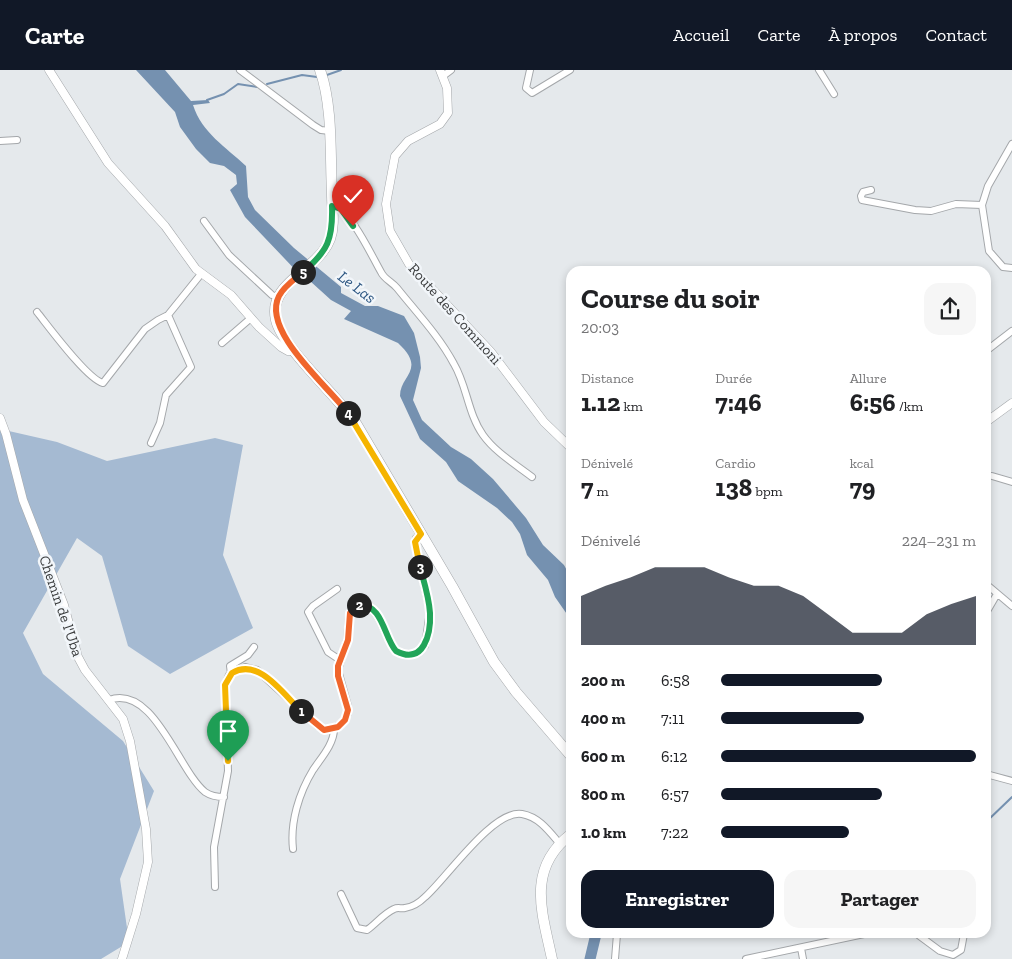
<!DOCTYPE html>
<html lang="fr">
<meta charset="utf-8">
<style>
body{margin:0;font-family:"Zilla Slab",serif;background:#f6f6f6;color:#202124;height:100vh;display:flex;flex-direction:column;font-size:19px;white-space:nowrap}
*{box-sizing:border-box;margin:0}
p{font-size:16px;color:#757577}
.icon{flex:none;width:28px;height:28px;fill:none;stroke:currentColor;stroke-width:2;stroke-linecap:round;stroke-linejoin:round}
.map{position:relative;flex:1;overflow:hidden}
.details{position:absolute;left:566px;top:196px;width:425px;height:672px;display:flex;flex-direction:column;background:#fff;border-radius:15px;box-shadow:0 2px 8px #0003}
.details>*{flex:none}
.pin{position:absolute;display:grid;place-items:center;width:42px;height:42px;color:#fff;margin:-51px -21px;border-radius:50% 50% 50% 0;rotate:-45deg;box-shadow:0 0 5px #0007}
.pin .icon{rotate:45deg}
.km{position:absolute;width:25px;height:25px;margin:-12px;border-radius:50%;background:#222;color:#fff;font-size:14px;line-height:25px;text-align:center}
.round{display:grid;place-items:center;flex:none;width:52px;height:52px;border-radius:15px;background:#f6f6f6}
.headline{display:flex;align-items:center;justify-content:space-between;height:85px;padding:0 15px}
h1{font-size:28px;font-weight:700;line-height:38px}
.figures{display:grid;grid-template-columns:repeat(3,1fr);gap:8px;height:85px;padding:5px 15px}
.figures div{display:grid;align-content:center}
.figures b{font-size:25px;font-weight:700}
.figures small{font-size:14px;font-weight:400}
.figures p{font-size:14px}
.chart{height:140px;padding:10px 15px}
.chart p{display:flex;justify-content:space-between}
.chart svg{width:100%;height:90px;margin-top:5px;fill:#111827;opacity:.7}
.primary-button{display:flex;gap:10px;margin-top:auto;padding:10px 15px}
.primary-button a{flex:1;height:58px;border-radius:15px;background:#111827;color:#fff;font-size:20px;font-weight:700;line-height:58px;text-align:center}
.primary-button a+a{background:#f6f6f6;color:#202124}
ul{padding:0 15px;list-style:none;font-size:16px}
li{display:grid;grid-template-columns:80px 60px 1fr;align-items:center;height:38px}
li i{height:12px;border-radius:6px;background:#111827}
header{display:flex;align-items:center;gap:30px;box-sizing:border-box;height:70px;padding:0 25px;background:#111827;color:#fff}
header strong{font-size:24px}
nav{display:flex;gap:28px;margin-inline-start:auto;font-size:18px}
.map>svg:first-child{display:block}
</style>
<header>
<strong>Carte</strong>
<nav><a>Accueil</a><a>Carte</a><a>À propos</a><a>Contact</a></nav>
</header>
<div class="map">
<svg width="1012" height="889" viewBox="0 0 1012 889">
<rect width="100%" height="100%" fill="#e5e9ec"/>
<path fill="#a5bad2" d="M0 359 57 372 107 391 215 368 243 375 223 485 253 558 170 604 128 576 102 486 77 468 23 563 43 604 123 671 154 721 120 809 129 872 101 889H0Z
M571 820V851C565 843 564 828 571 820Z"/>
<path fill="#7591b0" d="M136 0H165L191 31 208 30 210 33 193 35C202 63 226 77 246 96L248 127 255 140 294 178 341 217V223L365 236H378L404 246 414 263 420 287 421 298 413 330 422 350 451 377 471 389 493 409 526 448 543 475 564 495 571 508V550L555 527 548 510 527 485 520 464 512 452 497 438 458 411 446 392 420 369 400 326C400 305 427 300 398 273L344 249 351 241 331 230 310 211 304 209 245 147 230 120 237 114 236 105 224 96 210 93 196 79 180 57 175 42Z"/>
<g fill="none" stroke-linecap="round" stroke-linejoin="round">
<path stroke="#7591b0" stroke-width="2" d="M324 6 341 0
M267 14 302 5 317 7
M207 30 224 24 238 14 257 17
M986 752 1012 727"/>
<path stroke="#7591b0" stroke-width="11" d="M590 889 596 864"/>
<defs>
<path id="minor" d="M240 0 313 55 321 60 330 61
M530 0 526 18 532 23 570 0
M819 0 834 24
M443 6 451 0
M0 71 17 70
M1012 74 988 116 982 135 989 181 1003 197 1012 198
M871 120 863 122 861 126 862 130 915 140 931 141 956 134 982 135
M332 136C351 139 372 187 381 202 384 209 392 212 397 218 417 243 439 266 454 294 467 316 468 344 483 365 495 382 515 394 532 407
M204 151 229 185 272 225 278 227
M37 242C49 257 87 309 103 313L145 259 158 250 168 245 201 204
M222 273 251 248
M986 281 1012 261
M151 373 160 353 166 325 191 297 168 245
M992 406 1012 412
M986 514 1012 536
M337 519 313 536 308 542 328 582 340 590
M986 543 997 524
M231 604 230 596 248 585 254 577
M109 630C154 614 178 700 205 722 211 726 217 727 224 727
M986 704 1012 711
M293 779C290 752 299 723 313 700 321 688 334 674 334 659
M215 817 214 777 228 701 225 615 229 605 245 597 257 600 318 656 324 660 334 659 343 652 348 644V636L338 600 347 570 349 546 352 540 361 535C390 539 381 592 415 584L425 576 430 541 415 474 416 468 421 464
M341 824 357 858 367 860C376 854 383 844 394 839 398 837 401 839 405 838 412 837 420 832 425 827 446 809 493 739 522 744 539 747 549 761 560 774
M917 864 940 881 953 885 961 880 964 864
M801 878 803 889
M615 889 617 864
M746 889 864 864"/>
<path id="tertiary" d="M49 0 108 93 165 156 196 199 231 225 259 257 281 277 288 281H294
M440 0 447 18 448 43 440 54 408 71 395 86 386 134 390 161 409 194 491 282 544 352 571 378
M0 348 6 364 23 430 64 535 78 587 85 600 123 649 130 671 146 759 148 792 136 844 122 889
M986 352 1012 333"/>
<path id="primary" d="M320 0C333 36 330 86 332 124 332 139 335 155 330 169 319 200 267 212 276 250 283 279 338 326 357 355L452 516 494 592 516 622 571 686
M552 889C542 842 526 799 571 764"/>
</defs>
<use href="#minor" stroke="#a4a7aa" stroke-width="8"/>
<use href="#tertiary" stroke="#a4a7aa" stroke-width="9"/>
<use href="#primary" stroke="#a4a7aa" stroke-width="11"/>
<use href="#minor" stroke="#fff" stroke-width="6"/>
<use href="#tertiary" stroke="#fff" stroke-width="8"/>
<use href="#primary" stroke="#fff" stroke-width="10"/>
</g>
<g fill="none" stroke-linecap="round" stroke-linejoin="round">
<defs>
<path id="split-1" d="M228 691 225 615 232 603C259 587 283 624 301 641"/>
<path id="split-2" d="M301 641 324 660 338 657 345 650 348 640 338 606V596L348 570 350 543 359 535"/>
<path id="split-3" d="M359 535C383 534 384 568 396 581 424 596 431 563 430 543 429 527 424 512 420 497"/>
<path id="split-4" d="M348 343 421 464 415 472 420 497"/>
<path id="split-5" d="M303 202C295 209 284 216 279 226 261 261 328 316 348 343"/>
<path id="split-6" d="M303 202C328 181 333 169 332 136L341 139 353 156"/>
</defs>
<use href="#split-1" stroke="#fff" stroke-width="10"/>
<use href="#split-2" stroke="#fff" stroke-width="10"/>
<use href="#split-3" stroke="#fff" stroke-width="10"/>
<use href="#split-4" stroke="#fff" stroke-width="10"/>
<use href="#split-5" stroke="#fff" stroke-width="10"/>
<use href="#split-6" stroke="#fff" stroke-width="10"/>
<use href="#split-1" stroke="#f5b400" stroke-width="6"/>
<use href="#split-2" stroke="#f0652b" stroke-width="6"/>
<use href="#split-3" stroke="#22a559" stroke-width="6"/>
<use href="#split-4" stroke="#f5b400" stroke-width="6"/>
<use href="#split-5" stroke="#f0652b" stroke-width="6"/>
<use href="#split-6" stroke="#22a559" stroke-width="6"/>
</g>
<g text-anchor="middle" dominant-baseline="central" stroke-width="5" stroke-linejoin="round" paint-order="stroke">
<g font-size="15" fill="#3a3c3d" stroke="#f2f6fa">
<text transform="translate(455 244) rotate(48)">Route des Commoni</text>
<text transform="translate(61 536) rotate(71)">Chemin de l'Uba</text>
</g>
<g font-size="16" font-style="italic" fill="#2c5682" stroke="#f2f6fa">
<text transform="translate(357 217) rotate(37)">Le Las</text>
</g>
</g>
</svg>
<div class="pin" style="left:228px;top:691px;background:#1e9e55"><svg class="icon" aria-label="arrive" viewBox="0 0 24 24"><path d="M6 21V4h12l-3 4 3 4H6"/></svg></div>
<div class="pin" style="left:353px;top:156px;background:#d93025"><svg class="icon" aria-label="check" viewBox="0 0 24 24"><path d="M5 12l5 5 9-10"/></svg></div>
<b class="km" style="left:301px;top:641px">1</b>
<b class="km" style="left:359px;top:535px">2</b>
<b class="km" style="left:420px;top:497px">3</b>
<b class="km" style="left:348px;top:343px">4</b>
<b class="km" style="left:303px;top:202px">5</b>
<section class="details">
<div class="headline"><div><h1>Course du soir</h1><p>20:03</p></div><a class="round"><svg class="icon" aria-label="share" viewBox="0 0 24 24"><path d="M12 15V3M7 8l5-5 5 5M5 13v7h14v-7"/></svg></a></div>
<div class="figures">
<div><p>Distance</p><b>1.12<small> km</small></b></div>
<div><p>Durée</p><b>7:46</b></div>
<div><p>Allure</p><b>6:56<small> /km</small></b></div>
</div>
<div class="figures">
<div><p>Dénivelé</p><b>7<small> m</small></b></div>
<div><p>Cardio</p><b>138<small> bpm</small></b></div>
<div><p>kcal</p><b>79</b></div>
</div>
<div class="chart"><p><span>Dénivelé</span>224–231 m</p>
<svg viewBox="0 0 160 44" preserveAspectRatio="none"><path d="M0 44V20L10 15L20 11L30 6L40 6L50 6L60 11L70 15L80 15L90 20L100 29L110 38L120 38L130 38L140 29L150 24L160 20V44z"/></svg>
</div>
<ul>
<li><b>200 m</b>6:58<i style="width:63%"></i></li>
<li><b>400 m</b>7:11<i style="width:56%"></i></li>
<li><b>600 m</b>6:12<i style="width:100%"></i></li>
<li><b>800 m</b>6:57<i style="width:63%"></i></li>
<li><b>1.0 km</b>7:22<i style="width:50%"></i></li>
</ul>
<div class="primary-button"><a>Enregistrer</a><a>Partager</a></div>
</section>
</div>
